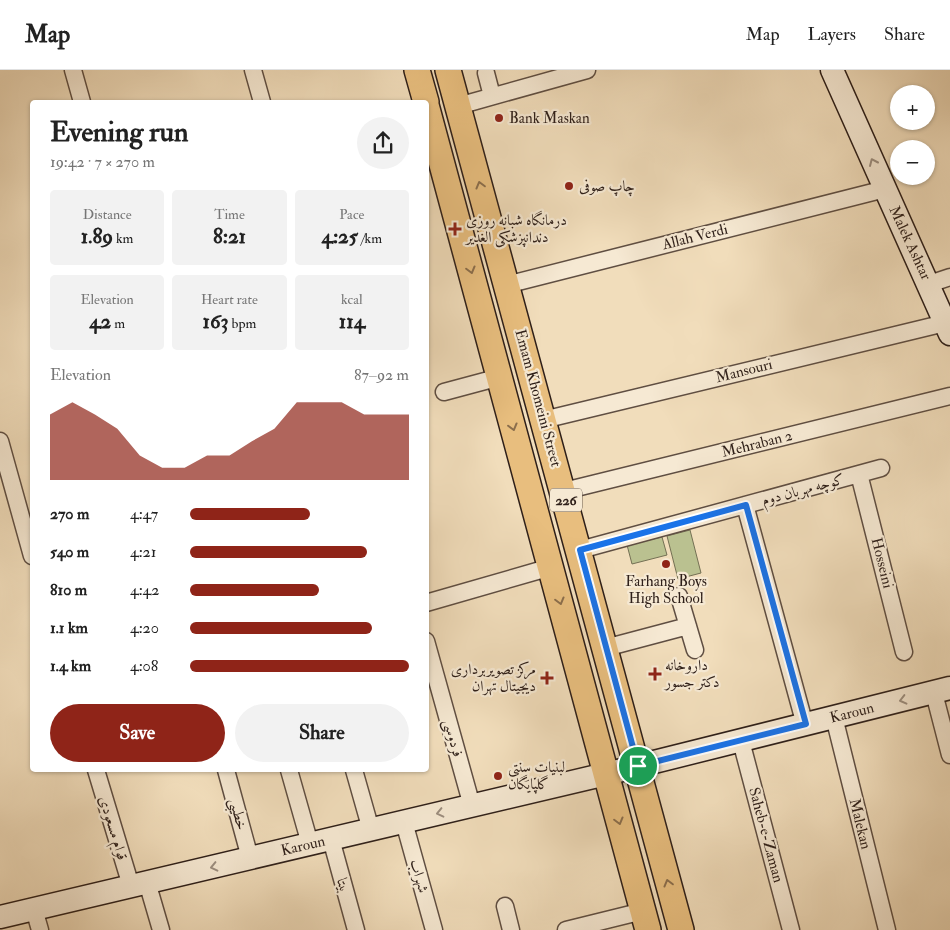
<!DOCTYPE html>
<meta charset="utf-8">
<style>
body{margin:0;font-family:"IM FELL Double Pica",Amiri,serif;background:#f2f2f2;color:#222;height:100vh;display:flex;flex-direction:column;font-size:19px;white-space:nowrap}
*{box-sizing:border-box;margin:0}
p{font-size:16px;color:#767676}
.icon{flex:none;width:28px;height:28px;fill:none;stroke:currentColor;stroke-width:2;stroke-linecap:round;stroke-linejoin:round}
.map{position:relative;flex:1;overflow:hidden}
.drawer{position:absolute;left:30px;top:30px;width:399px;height:672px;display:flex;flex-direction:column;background:#fff;border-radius:5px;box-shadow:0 1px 4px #0004}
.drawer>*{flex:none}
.controls{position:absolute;left:890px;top:15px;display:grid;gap:10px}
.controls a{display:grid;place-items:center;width:45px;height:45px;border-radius:50%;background:#fff;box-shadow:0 1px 4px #0004;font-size:25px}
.pin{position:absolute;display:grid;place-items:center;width:42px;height:42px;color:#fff;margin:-21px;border:2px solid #fff;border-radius:50%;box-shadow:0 1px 5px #0007}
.round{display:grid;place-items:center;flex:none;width:52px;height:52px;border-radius:26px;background:#f2f2f2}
.head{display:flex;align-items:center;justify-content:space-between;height:85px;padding:0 20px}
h1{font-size:28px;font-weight:700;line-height:38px}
.stats{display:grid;grid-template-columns:repeat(3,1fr);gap:8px;height:85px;padding:5px 20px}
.stats div{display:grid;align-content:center;border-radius:5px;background:#f2f2f2;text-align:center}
.stats b{font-size:21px;font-weight:700}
.stats small{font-size:14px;font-weight:400}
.stats p{font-size:14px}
.chart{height:140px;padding:10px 20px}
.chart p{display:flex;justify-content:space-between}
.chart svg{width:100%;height:90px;margin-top:5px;fill:#8f2418;opacity:.7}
.primary-button{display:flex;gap:10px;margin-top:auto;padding:10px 20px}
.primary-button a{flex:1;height:58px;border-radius:30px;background:#8f2418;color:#fff;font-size:20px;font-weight:700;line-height:58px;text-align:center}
.primary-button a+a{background:#f2f2f2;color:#222}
ul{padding:0 20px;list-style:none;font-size:16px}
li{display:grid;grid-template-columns:80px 60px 1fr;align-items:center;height:38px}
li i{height:12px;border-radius:6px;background:#8f2418}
header{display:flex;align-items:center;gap:30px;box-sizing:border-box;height:70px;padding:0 25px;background:#fff;border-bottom:1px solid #e0e0e0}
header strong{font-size:24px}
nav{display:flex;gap:28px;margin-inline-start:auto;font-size:18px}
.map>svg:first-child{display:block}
</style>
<header>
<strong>Map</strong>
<nav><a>Map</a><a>Layers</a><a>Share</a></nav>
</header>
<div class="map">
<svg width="950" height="860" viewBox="0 0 950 860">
<rect width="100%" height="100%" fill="#f1ddbb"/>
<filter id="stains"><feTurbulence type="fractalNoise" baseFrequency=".004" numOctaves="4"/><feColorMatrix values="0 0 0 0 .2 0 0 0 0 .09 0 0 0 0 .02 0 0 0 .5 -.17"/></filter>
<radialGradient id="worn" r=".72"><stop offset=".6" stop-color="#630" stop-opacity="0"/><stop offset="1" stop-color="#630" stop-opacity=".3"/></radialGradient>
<path fill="#bac190" stroke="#747054" d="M690 460 701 503 678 509 667 466Z
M662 467 667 485 632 494 627 475Z"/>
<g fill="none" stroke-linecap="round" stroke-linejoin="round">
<defs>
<path id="street" d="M73 0 82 32
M253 0 262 32
M486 3 492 26
M458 36 587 0
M929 214 950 207
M506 215 885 119
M444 322 500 307
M543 350 945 253
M0 371 32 486
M859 404 904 582
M564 421 950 326
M745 435 805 655
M580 480 881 398
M679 526 695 580
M426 533 551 497
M426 571 472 736
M605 578 688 556
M934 623 950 685
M834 647 887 860
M741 671 791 860
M96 700 131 816
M226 700 250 788
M289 700 310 774
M354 700 371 760
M404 752 434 860
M331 769 356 860
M147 812 161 860
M505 836 511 860
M34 839 40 860
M566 860 643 841"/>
<path id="secondary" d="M832 0 950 264
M0 847 606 704 950 618"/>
<path id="primary" d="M417 0 426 32
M448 0 681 860
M426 35 648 860"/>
</defs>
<use href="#street" stroke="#5f4e42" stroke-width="19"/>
<use href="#secondary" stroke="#2e1f19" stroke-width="25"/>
<use href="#primary" stroke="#2e1f19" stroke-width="28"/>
<use href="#street" stroke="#f6e9d3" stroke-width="16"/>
<use href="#secondary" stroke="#f6e9d3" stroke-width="22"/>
<use href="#primary" stroke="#e8be7e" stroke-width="25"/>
</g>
<defs><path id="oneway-chevron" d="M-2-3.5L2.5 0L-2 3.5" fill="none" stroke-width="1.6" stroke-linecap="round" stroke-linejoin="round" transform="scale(1.25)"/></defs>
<g stroke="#9c8e7f">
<use href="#oneway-chevron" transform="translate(873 92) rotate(-114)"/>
<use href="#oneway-chevron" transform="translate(903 630) rotate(166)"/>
<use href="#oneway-chevron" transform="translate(440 743) rotate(167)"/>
<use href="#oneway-chevron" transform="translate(214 797) rotate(167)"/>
</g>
<g stroke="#8b6e4c">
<use href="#oneway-chevron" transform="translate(480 115) rotate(-105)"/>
<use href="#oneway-chevron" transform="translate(471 200) rotate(75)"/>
<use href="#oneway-chevron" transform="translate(513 357) rotate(75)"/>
<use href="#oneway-chevron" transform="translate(560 531) rotate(75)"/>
<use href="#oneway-chevron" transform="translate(619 751) rotate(75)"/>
<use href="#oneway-chevron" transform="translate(668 813) rotate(-105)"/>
</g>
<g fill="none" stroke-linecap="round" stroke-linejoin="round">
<defs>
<path id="route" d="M746 435 806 654 638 696 580 480Z"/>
</defs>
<use href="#route" stroke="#fff" stroke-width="10"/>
<use href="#route" stroke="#1a73e8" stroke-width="6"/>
</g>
<g fill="#8f2418" stroke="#f6e9d3" stroke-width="2">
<circle cx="499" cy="48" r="5"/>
<circle cx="569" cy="116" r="5"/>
<path d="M452.5 151.5h5v5h5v5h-5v5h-5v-5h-5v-5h5z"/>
<circle cx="666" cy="494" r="5"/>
<path d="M652.5 596.5h5v5h5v5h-5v5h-5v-5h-5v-5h5z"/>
<path d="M544.5 600.5h5v5h5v5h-5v5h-5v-5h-5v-5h5z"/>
<circle cx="498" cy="706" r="5"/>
</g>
<g text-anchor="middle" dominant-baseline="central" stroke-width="4.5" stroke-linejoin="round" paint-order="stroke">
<rect fill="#f6e9d3" stroke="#6a5c51" stroke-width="1" x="550" y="418.5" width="32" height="23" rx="4"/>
<g font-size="14" font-weight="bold" fill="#2e1f19">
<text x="566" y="430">226</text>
</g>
<g font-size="15" fill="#2e1f19" stroke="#f6e9d3" text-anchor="start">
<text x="509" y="48">Bank Maskan</text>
<text x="579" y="116">چاپ صوفی</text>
<text x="466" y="150">درمانگاه شبانه روزی<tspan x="466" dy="17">دندانپزشکی الغدیر</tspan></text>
<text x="666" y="511" text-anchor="middle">Farhang Boys<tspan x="666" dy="17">High School</tspan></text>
<text x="665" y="595">داروخانه<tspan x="665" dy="17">دکتر جسور</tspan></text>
<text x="536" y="599" text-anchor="end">مرکز تصویربرداری<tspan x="536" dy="17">دیجیتال تهران</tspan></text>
<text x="508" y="697">لبنیات سنتی<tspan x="508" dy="17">گلپایگان</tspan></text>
</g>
<g font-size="15" fill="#2e1f19" stroke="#f6e9d3">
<text transform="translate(695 167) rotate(-14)">Allah Verdi</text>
<text transform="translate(910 173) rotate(65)">Malek Ashtar</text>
<text transform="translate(744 301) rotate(-14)">Mansouri</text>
<text transform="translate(538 328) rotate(75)">Emam Khomeini Street</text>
<text transform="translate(757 374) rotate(-14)">Mehraban 2</text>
<text transform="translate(803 420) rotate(-15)">کوچه مهربان دوم</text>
<text transform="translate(882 493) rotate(76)">Hosseini</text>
<text transform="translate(852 643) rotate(-14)">Karoun</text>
<text transform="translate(453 668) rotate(74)">فردوسی</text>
<text transform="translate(238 744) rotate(75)">خطیبی</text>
<text transform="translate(860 754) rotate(76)">Malekan</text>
<text transform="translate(113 758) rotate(73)">قوام مسعودی</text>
<text transform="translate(766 765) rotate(75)">Saheb-e-Zaman</text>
<text transform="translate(303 776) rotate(-13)">Karoun</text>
<text transform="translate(419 806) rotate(74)">شهراب</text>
<text transform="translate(343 815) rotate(74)">بیتا</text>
</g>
</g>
<rect width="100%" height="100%" filter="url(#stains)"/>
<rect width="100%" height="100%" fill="url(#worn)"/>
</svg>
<div class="controls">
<a>+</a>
<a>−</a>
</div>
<div class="pin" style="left:638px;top:696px;background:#1e9e55"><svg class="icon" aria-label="arrive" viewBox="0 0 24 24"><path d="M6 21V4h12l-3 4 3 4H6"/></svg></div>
<section class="drawer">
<div class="head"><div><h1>Evening run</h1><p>19:42 · 7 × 270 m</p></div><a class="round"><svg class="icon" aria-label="share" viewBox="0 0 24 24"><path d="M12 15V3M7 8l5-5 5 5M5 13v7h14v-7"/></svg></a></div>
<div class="stats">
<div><p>Distance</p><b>1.89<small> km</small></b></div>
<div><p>Time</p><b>8:21</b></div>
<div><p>Pace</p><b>4:25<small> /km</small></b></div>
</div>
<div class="stats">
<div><p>Elevation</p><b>42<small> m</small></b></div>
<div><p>Heart rate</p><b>163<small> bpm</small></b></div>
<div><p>kcal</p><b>114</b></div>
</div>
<div class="chart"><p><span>Elevation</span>87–92 m</p>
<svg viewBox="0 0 160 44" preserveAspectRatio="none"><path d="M0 44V12L10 6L20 12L30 19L40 32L50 38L60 38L70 32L80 32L90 25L100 19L110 6L120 6L130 6L140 12L150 12L160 12V44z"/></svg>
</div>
<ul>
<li><b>270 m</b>4:47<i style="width:55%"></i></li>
<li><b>540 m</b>4:21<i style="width:81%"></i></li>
<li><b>810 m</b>4:42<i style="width:59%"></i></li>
<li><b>1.1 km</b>4:20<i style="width:83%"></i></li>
<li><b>1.4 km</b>4:08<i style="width:100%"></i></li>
</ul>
<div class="primary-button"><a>Save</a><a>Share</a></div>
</section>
</div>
